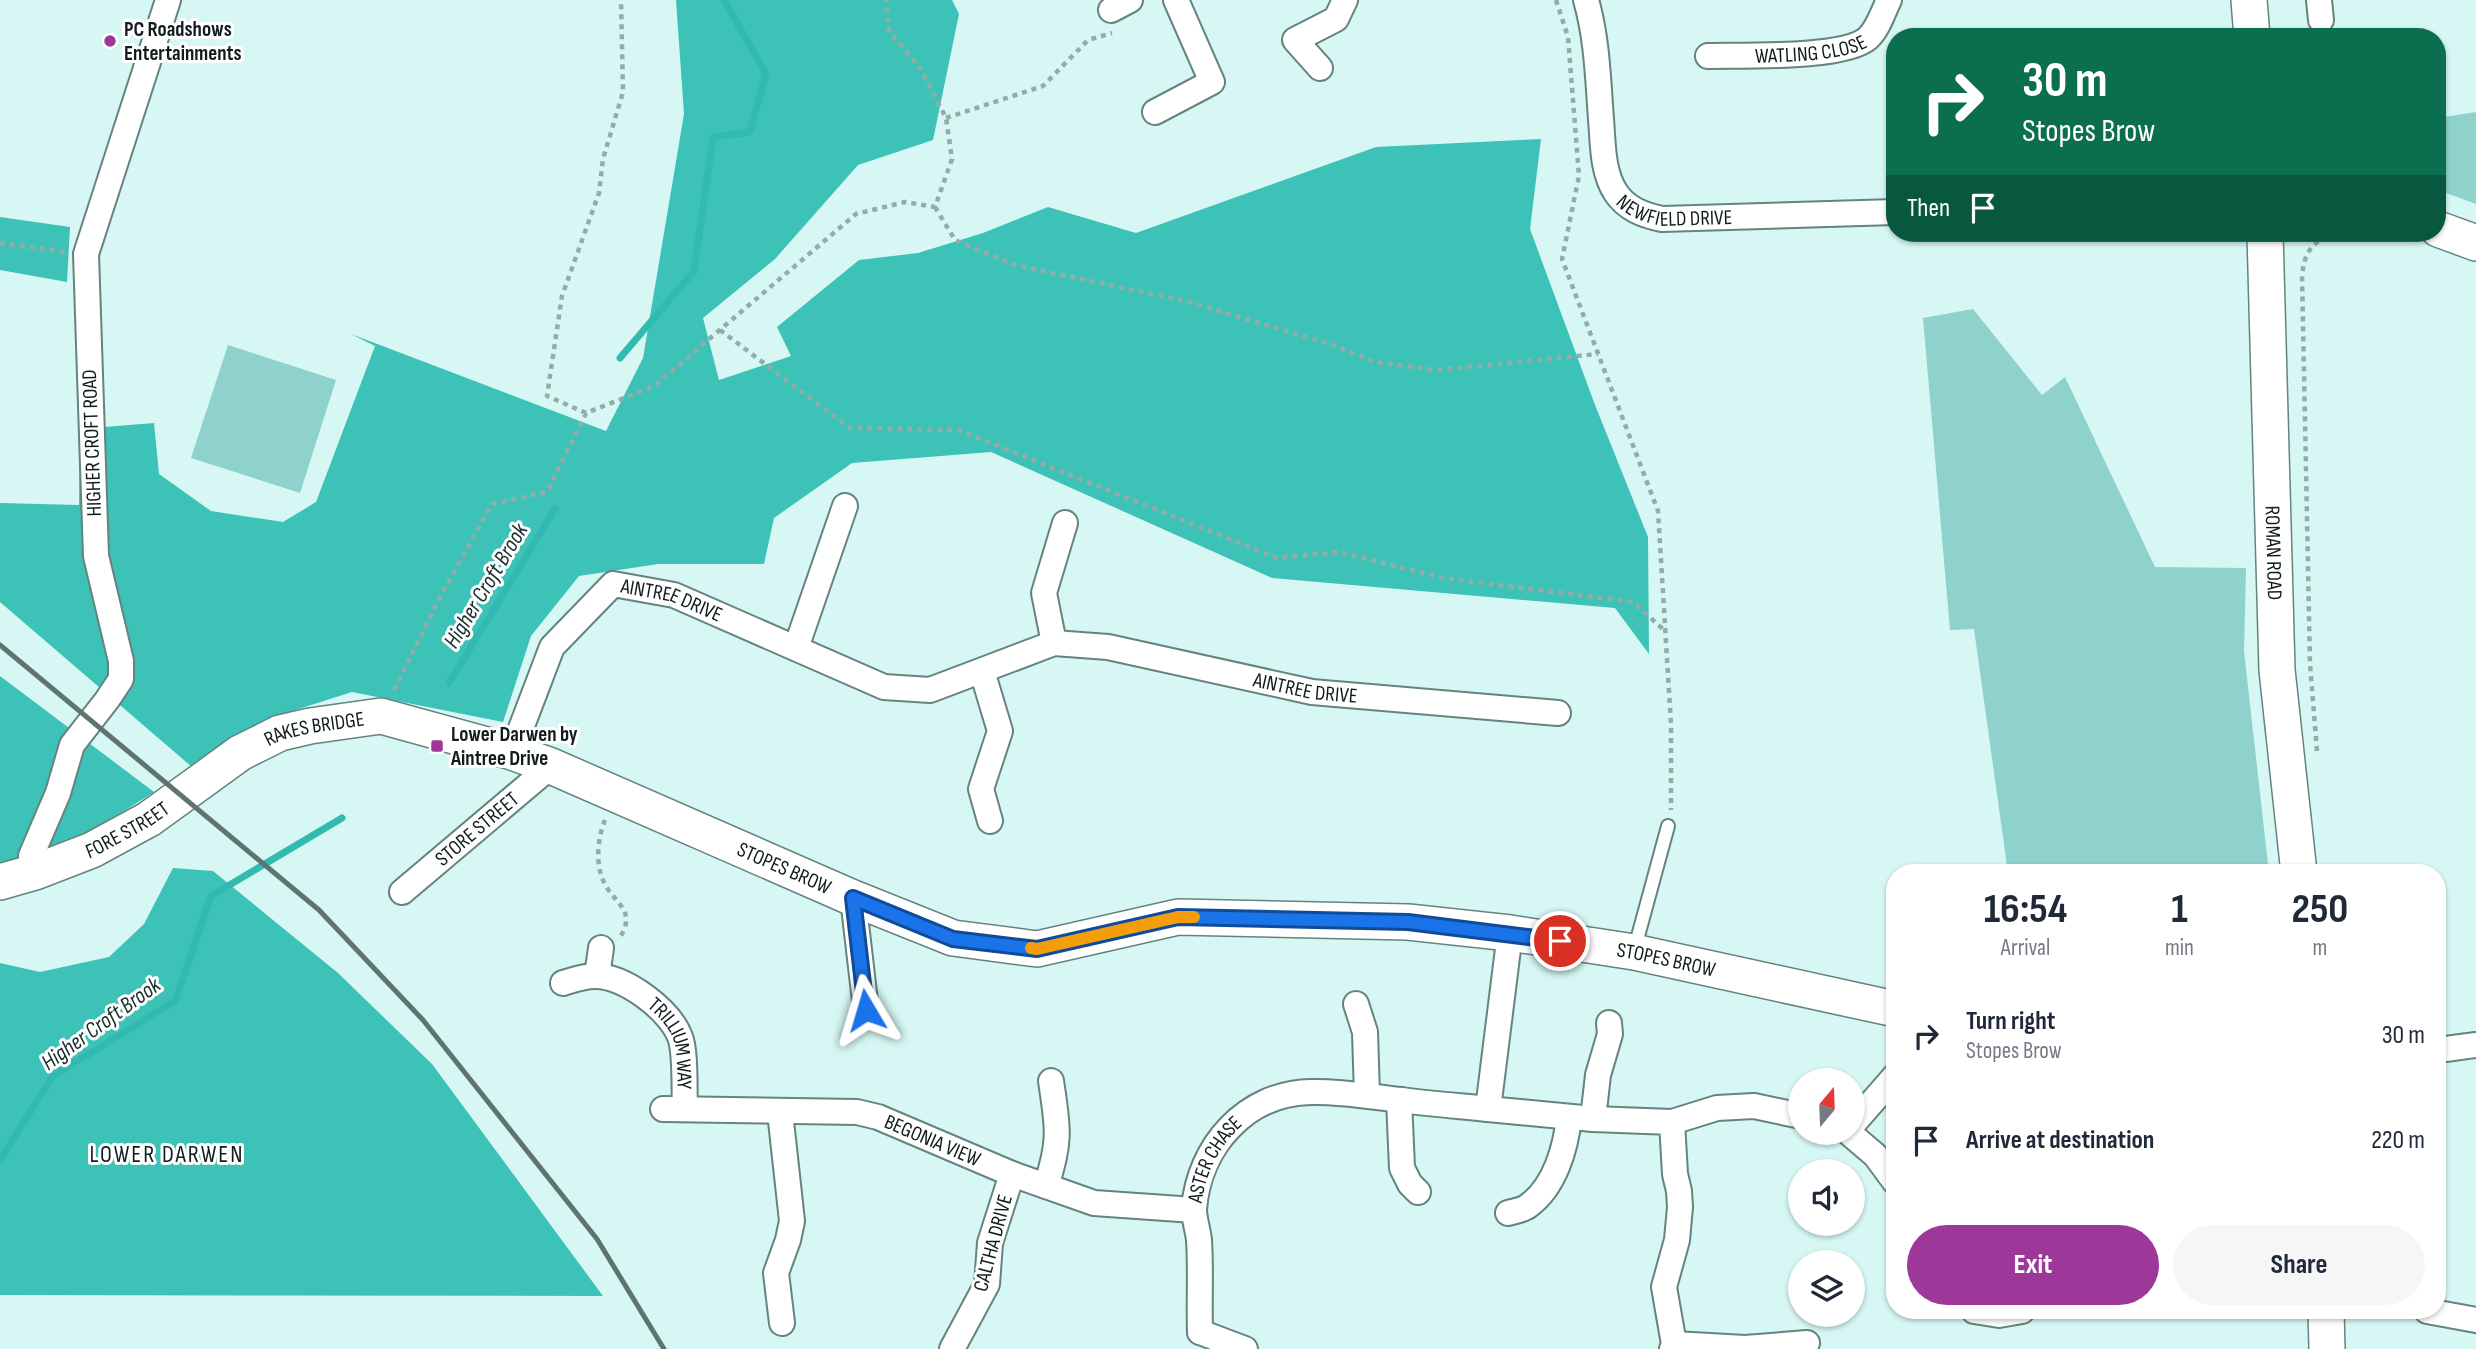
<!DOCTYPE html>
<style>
:root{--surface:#fff;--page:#f6f6f7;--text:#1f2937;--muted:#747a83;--accent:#9e379a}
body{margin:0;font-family:"Sofia Sans Condensed",sans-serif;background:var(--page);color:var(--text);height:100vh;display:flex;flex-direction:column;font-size:26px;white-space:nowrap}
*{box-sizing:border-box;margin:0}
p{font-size:23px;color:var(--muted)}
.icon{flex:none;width:38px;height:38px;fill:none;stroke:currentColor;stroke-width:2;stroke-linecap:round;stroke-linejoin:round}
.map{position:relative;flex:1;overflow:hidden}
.side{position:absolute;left:1886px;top:864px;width:560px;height:455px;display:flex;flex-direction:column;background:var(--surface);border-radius:28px;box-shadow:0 2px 5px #0004}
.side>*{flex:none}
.banner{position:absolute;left:1886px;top:28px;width:560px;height:214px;border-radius:28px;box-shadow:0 2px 5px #0004;background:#0b6e4f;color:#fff;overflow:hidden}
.needle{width:46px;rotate:19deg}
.controls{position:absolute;left:1788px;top:1068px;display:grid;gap:14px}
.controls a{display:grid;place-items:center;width:77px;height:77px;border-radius:50%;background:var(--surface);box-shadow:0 2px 5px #0004;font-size:35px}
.pin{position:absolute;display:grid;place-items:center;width:60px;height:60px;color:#fff;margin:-30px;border:4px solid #fff;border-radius:50%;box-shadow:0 2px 7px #0007}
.me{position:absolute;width:77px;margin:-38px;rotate:353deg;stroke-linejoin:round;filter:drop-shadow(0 0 5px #0008)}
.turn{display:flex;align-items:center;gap:24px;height:147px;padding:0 21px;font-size:32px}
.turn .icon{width:91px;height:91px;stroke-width:2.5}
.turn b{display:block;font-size:49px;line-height:60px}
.then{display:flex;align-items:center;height:66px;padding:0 21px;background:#0003;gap:14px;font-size:26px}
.eta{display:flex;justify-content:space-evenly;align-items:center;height:119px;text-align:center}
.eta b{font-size:42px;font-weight:700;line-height:49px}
.button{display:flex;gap:14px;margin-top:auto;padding:14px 21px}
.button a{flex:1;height:80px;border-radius:42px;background:var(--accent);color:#fff;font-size:28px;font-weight:700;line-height:80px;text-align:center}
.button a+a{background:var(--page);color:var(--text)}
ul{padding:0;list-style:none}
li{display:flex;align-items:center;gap:21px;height:105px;padding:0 21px}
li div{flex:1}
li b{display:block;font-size:26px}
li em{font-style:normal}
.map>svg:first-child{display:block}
.green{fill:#8fd2cb}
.forest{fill:#3dc2b7}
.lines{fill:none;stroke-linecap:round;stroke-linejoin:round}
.stream{stroke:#32bab0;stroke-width:7}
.lane-casing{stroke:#65837f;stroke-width:16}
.street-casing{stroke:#65837f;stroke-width:28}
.secondary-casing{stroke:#65837f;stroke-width:38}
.path{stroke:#92aca9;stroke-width:4.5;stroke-dasharray:5 5;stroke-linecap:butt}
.lane{stroke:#fff;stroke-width:12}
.street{stroke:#fff;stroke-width:24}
.secondary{stroke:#fff;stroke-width:35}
.rail{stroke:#5f7371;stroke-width:5}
.route-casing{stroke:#114b97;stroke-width:18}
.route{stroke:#1a73e8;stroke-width:12}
.slow{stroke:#f59e0b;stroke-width:12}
.poi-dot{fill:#9e379a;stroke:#fff;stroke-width:2.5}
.labels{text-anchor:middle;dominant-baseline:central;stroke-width:6;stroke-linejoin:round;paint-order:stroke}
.poi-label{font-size:21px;font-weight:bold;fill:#111d1c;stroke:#fff;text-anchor:start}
.street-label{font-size:21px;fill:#111d1c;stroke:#fff}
.water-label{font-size:23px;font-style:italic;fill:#172e2b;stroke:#fff}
.quarter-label{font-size:24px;letter-spacing:2px;fill:#111d1c;stroke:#fff}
</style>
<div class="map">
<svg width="2476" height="1349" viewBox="0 0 2476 1349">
<rect width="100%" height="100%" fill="#d6f7f3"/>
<path class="green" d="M2476,112V204L2438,190V118Z
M1973,309L2042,395L2065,377L2155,567L2246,568L2244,651L2269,873H2008L1974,629L1950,630L1923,318Z
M228,345L336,380L300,493L191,458Z"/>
<path class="forest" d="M676,0H952L959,14L933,140L858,165L775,259L703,318L719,380L791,356L777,327L859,260L918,253L983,233L1048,207L1136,233L1376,147L1541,139L1530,229L1595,405L1648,537L1649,654L1615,608L1272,578L991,452L852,463L774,518L764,564H658L579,576L531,636L503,722L352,692L264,720L192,767L0,602V503L79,505L80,429L154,423L159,474L211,511L283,522L316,502L375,346L351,334L606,431L643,358L684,114Z
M0,217L70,227L67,282L0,270Z
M0,676L154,792L70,845L0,865Z
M173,868L213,871L338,973L432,1064L603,1296L0,1295V963L40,972L109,957L144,924Z"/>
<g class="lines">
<path class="stream" d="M620,358L694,271L713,137L750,132L766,74L724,0
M449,683L555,509
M0,1160L53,1076L175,1001L211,896L342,818"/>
<g class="lane-casing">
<path id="lane" d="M1634,951L1668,826"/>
</g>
<g class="street-casing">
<g id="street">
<path id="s1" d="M1586,0C1597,38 1598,79 1601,119C1603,143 1602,172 1616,193C1627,209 1643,215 1662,219L1895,212"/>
<path d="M2319,0L2321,20"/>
<path d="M1111,10L1130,0"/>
<path id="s2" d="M1708,56C1742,55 1845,59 1868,38C1878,29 1883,12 1889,0"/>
<path d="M1320,68L1295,40L1336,19L1345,0"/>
<path d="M1155,112L1212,82L1176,0"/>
<path d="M1054,643L1044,593L1065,523"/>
<path d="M796,648L845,506"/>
<path d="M982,671L1000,731L981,789L990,821"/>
<path id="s3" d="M512,752L552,647L613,584L674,595L884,687L930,690L1054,643L1108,647L1312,692L1558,713"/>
<path d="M35,872L31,856L58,793L72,745L107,700L121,679V661L96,556L86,254L168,0"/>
<path id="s4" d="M402,892L551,766"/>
<path d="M853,898L866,1010"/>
<path d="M597,976L601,948"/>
<path id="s5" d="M563,983C573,980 584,976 595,976C625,976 670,1010 680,1037C686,1052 684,1091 685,1108"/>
<path d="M1356,1004L1365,1032L1367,1095"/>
<path d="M2438,1050L2476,1045"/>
<path d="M1399,1100L1402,1168L1410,1184L1418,1192"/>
<path id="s6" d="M663,1109L857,1112L878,1117L1012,1174L1094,1203L1194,1210"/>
<path d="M1488,1109L1593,1119L1672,1122L1675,1174L1679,1191L1680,1207L1677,1240L1664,1287L1674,1344L1672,1349"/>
<path d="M780,1112L792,1221L788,1240L776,1273L782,1323"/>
<path d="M1593,1119L1598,1075L1610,1034L1609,1023"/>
<path d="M1672,1122L1717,1108L1754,1106L1801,1116"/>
<path d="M1853,1124L1895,1076"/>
<path d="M1848,1132L1875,1155L1895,1182"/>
<path d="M1046,1186C1061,1141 1058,1127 1051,1081"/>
<path d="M1508,1213C1515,1211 1523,1210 1528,1206C1555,1187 1566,1147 1569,1117"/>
<path d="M1974,1311L1999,1315L2022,1311"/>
<path d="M2427,1311L2476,1320"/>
<path id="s7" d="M1200,1332C1199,1301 1201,1271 1199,1240C1198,1230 1194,1219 1194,1209C1199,1146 1246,1093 1311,1092C1342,1091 1372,1097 1402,1100C1431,1104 1459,1106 1488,1109L1510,933"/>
<path d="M1200,1332L1245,1349"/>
<path d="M1674,1344L1745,1348L1807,1343"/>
<path d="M952,1349L987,1284L990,1243L1012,1174"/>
</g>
</g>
<g class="secondary-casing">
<g id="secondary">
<path d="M2249,0L2252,37"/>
<path d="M2438,229L2476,243"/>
<path id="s8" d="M2265,233L2277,670L2299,873"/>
<path id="s9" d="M0,882L35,872L92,850L149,819L240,753L280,733L310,726L381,716L512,752L551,766L853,898L953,938L1037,949L1178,917L1408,922L1510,933L1634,952L1895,1009"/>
<path d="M2326,1311L2327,1349"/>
</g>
</g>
<path class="path" d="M1556,0L1568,37L1579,176L1562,259L1658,511L1671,724V810
M946,118L1043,86L1088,40L1112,33
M935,207L955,240L1015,265L1182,300L1333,345L1375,362L1436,370L1598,354
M0,243L65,252
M720,330L850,428L958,430L1277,558L1339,552L1444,578L1633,602L1665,631
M586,413L547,396L562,296L599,193L603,159L623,92L621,0
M394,690L439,599L492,504L547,492L586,413L654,386L856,214L905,202L935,207L952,159L946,118L920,68L889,31L886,0
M2317,751L2310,664L2302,276C2304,256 2309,244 2329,236V233
M605,820C598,837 595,862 603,880C612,903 638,909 620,937"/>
<use href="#lane" class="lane"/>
<use href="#street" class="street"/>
<use href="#secondary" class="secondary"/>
<path class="rail" d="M0,645L319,910L423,1020L597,1239L664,1349"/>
</g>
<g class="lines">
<g class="route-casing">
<path id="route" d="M866,1010L853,898L953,939L1037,949L1178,917L1408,922L1560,941"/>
</g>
<use href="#route" class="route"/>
<path class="slow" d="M1031,948L1037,949L1178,917H1194"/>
</g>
<g class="poi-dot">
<circle cx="110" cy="41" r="7"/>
<rect x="430" y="739" width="14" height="14" rx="3.5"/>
</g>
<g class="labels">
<g class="poi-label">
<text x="124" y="29">PC Roadshows<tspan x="124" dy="24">Entertainments</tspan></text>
<text x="451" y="734">Lower Darwen by<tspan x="451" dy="24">Aintree Drive</tspan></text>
</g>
<g class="street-label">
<text stroke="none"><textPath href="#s2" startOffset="103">WATLING CLOSE</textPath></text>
<text stroke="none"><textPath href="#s1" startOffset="262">NEWFIELD DRIVE</textPath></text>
<text transform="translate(92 443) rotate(-92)">HIGHER CROFT ROAD</text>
<text stroke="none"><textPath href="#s8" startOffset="320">ROMAN ROAD</textPath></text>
<text stroke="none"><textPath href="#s3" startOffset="261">AINTREE DRIVE</textPath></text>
<text stroke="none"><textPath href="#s3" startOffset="926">AINTREE DRIVE</textPath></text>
<text stroke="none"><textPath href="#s9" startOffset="354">RAKES BRIDGE</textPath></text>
<text stroke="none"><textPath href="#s9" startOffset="138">FORE STREET</textPath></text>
<text stroke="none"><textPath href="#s4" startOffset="98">STORE STREET</textPath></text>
<text stroke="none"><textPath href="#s9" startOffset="854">STOPES BROW</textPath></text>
<text stroke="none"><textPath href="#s9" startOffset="1757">STOPES BROW</textPath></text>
<text stroke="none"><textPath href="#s5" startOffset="145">TRILLIUM WAY</textPath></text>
<text stroke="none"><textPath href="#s6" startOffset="275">BEGONIA VIEW</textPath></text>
<text stroke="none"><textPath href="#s7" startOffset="178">ASTER CHASE</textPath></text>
<text transform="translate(993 1243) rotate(-75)">CALTHA DRIVE</text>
</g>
<g class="water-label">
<text transform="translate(486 586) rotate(-59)">Higher Croft Brook</text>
<text transform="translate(101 1024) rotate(-36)">Higher Croft Brook</text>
</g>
<g class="quarter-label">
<text x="167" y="1154">LOWER DARWEN</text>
</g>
</g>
</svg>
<div class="controls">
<a><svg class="needle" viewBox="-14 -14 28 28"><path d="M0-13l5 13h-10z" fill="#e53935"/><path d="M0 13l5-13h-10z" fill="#747a83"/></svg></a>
<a><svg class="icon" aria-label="sound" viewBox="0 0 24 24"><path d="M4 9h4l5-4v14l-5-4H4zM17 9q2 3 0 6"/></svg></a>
<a><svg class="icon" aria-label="layers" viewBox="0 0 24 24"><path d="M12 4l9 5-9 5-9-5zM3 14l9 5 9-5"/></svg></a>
</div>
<div class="pin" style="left:1560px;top:941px;background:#d93025"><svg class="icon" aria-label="arrive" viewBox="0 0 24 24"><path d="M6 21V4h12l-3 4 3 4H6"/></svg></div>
<svg class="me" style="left:866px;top:1010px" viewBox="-20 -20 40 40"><path d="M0-17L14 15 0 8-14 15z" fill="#1a73e8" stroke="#fff" stroke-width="4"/></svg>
<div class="banner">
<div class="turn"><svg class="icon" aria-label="right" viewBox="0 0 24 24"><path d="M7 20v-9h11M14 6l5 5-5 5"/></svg><div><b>30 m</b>Stopes Brow</div></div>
<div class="then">Then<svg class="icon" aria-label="arrive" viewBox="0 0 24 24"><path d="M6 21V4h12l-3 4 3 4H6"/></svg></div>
</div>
<section class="side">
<div class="eta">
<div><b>16:54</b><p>Arrival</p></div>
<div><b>1</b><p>min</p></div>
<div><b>250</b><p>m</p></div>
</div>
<ul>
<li><svg class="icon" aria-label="right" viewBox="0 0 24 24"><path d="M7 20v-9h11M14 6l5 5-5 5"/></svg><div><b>Turn right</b><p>Stopes Brow</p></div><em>30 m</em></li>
<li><svg class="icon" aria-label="arrive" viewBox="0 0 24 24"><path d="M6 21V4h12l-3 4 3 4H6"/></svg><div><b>Arrive at destination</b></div><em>220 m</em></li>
</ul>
<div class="button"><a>Exit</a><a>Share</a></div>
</section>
</div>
